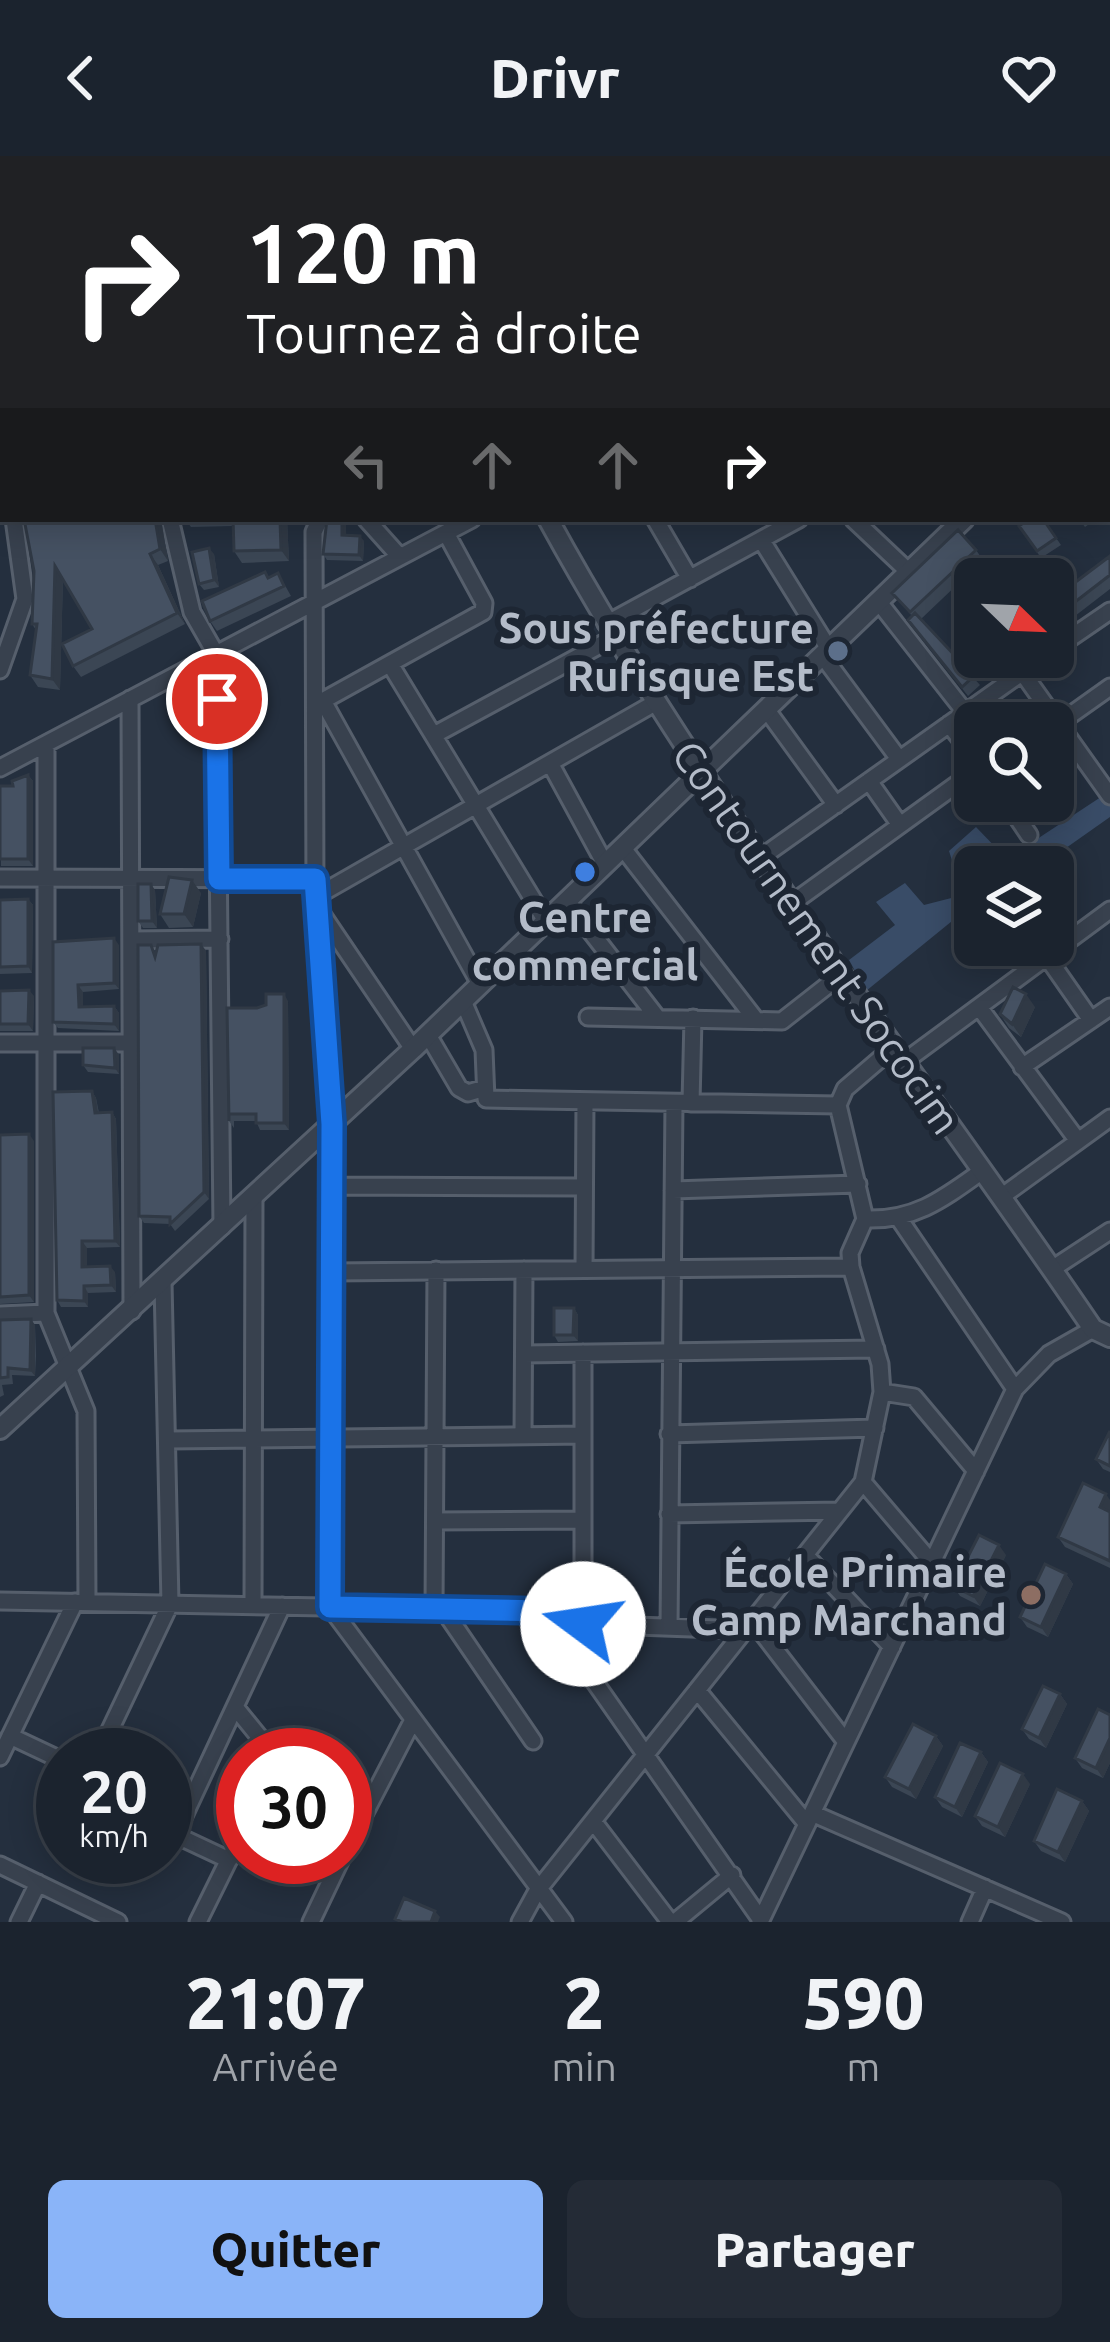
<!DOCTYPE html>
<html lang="fr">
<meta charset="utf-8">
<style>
:root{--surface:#1b232e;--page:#242b36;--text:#f1f3f6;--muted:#a0a4aa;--line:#39404a;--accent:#8ab4f8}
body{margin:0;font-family:Ubuntu,sans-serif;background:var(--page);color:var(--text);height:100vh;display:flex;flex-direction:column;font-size:45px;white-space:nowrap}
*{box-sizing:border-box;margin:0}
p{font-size:39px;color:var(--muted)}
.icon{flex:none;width:66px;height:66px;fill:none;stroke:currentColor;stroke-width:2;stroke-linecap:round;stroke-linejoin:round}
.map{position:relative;height:1766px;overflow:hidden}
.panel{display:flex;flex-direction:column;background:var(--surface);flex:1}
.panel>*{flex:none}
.hud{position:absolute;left:0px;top:0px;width:1110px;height:366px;box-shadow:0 6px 30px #0003,0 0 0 3px var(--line);background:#202124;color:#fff;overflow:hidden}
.needle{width:78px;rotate:113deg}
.fabs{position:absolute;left:954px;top:402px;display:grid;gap:24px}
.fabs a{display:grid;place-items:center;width:120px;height:120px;border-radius:18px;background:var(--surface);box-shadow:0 6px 30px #0003,0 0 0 3px var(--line);font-size:60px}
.speed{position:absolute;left:36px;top:1572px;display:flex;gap:24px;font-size:60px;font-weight:700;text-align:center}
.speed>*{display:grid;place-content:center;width:156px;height:156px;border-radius:50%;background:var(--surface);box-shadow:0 6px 30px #0003,0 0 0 3px var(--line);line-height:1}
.speed small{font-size:30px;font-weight:400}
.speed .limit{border:18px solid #d22;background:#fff;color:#111}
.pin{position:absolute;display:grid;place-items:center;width:102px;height:102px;color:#fff;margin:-51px;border:6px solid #fff;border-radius:50%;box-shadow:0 3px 12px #0007}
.me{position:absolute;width:132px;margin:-66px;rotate:284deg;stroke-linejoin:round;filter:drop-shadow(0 0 9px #0008)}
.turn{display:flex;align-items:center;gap:42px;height:252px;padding:0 48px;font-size:54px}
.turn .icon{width:156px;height:156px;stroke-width:2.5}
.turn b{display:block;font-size:84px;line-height:102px}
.lanes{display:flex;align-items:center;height:114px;padding:0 48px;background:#0003;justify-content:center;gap:60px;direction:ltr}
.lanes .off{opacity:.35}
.eta{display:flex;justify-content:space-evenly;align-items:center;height:204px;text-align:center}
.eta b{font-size:72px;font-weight:800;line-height:84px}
.button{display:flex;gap:24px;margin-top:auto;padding:24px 48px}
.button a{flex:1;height:138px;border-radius:18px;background:var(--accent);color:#111;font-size:48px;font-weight:800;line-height:138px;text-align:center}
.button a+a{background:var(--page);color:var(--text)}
header{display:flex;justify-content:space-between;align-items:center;height:156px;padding:0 48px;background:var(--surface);font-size:54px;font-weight:800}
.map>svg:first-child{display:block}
.water{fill:#394c67}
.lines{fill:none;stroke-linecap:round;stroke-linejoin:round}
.minor-casing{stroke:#565f6c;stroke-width:21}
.tertiary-casing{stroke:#565f6c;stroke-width:24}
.minor{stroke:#38414e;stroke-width:15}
.tertiary{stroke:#38414e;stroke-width:18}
.wall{fill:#3b4654}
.shaded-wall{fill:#303945}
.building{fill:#455162;stroke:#303945;stroke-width:3}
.route-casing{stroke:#114b97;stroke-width:30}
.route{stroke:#1a73e8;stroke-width:21}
.service-dot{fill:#5c6f8a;stroke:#1d2633;stroke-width:4.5}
.shop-dot{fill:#3f7fe0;stroke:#1d2633;stroke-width:4.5}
.education-dot{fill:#8d6e63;stroke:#1d2633;stroke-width:4.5}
.labels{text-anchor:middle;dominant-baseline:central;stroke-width:12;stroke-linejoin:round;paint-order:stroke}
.poi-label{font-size:42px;font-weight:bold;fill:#b4bcc9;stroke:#1d2633;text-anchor:end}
.street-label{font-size:42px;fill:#b4bcc9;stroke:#1d2633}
</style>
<header><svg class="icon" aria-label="back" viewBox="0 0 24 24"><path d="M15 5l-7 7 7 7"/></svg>Drivr<svg class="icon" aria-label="heart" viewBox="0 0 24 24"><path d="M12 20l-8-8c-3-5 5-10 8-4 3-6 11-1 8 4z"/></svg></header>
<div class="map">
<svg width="1110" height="1766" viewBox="0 0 1110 1766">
<rect width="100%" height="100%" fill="#242f3e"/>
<path class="water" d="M1110,635V661L1039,711H975V753L957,761L866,835L849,804L895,769L876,746L905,727L924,749L963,739L949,695L976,671L1003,699L1028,689Z"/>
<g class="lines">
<g class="minor-casing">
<path id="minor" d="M71,0L74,3
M201,0L203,3
M495,0L496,3
M592,0L593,3
M692,0L698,3
M109,3L113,0
M413,3L417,0
M1037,3L1038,0
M1107,20L1110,18
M0,81L3,86
M1107,99L1110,97
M1107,228L1110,231
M0,311L3,309
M0,335L3,341
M170,363L192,456L216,498L222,1071
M320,363L314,376L315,741L333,1030L330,1451L564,1766
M366,363L400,401
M655,363L690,423
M853,363L909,416
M762,385L829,493
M878,445L965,556
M606,468L799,363
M1053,494L1110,455
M822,499L899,603
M390,508L546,765
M0,514L25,443L14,363
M1022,516L1110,640
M130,543L132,1155
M323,545L480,828
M317,548L483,456L484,447L446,377
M766,553L836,649
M949,568L975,602
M1058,568L1110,531
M434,579L613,482
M46,588V1157L86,1255L87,1446
M550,607L605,708
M0,612L472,363
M869,625L900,669
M1006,645L1029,679
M622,691L756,864
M759,703L1044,501
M0,722L315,723
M315,741L653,548
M567,745L656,860
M791,748L975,615
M317,751L413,893
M131,784L220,783
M1047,801L1091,864
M463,845L484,894L486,943L838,949
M979,851L1078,985
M588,861L782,865L842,818
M428,879L459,932L468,937L485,932
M0,887H132
M904,906L1110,754
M1022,911L1110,851
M691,947L693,862
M333,1030L584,1031
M673,1034L858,1028
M1001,1041L1110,962
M865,1063C915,1065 943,1043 982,1015
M900,1064L1015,1233
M584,1113L585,945
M1052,1113L1110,1075
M333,1116L851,1111
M0,1159L46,1157
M524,1198L876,1193
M882,1236L914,1241L976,1315
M669,1278L875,1272
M523,1280L524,1114
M169,1284L583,1279
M863,1326L932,1407
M669,1358L840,1355
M435,1365L583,1364
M805,1399L892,1491
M0,1445L545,1455L761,1764
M253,1449L254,1042
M434,1453L436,1114
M443,1453L533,1585
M753,1465L846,1586
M554,1467L746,1474
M583,1468V1197
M669,1471L674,947
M697,1534L807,1668
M235,1551L274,1599
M10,1580L63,1605
M98,1599L170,1448L163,1126
M0,1601L75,1446
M812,1657L1062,1766
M593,1665L670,1766
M165,1674L229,1704
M175,1679L282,1450
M345,1695L413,1564
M0,1709L118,1766
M19,1766L38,1727
M198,1766L243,1675
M311,1766L342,1701
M520,1766L537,1735L863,1326L882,1236L880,1208L851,1111L850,1097L865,1063L838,949L845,933L894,891
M675,1766L732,1719
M760,1766L1015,1233L1049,1198L1093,1173
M970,1766L985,1732"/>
</g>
<g class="tertiary-casing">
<path id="tertiary" d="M339,0L341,3
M1107,245L1110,243
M548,363C705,650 910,903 1093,1173L1110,1181
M0,1273L413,893L964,363"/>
</g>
<use href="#minor" class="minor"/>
<use href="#tertiary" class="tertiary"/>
</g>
<path class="wall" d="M24,363H161L168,405L158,409L185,468L81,521L73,510L92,473L63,423L60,534L38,531L30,519L36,474L32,468L34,415Z
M185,363H287L289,405L242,407L234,395L233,370L191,371Z
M1043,363L1061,389L1041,402L1019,370Z
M1079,363H1096L1085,371Z
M346,366V379L364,385L363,405L327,404L323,398Z
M976,394L983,404L921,463L980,529L968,540L908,464L912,460L892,437Z
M214,398L219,431L204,434L199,428Z
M1110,400V433L1053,477V443Z
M278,417L291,440L217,475L210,465L269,422Z
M985,501H1021L998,519Z
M28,619L33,625V710H1L0,630H13Z
M155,734L157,772H143L138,765Z
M201,737L193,771L169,772L160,758Z
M28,743L33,749L32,817L0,818V744Z
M53,786L119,789V833L83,836V851L114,850L119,857V875L58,872L53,866Z
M201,788L206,795L209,1043L175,1075L170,1068L144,1067L139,1060L156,796Z
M0,829V835L34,840L33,875H0Z
M288,845L289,974H260L256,965H234V972L229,965L227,852H257Z
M1035,851L1021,881L1009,872L1000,858Z
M114,892L119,899V918L88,916L83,909Z
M92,935L96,942L99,957L112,956L116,963L120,1091L87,1092V1111L115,1116L116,1136L88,1137V1151H61L57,1144Z
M0,979L34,985V1146L0,1148Z
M574,1152L578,1159V1185L558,1186L554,1179Z
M0,1164L35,1169L36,1200L35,1220L12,1219L13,1228L2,1229L4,1239L0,1241Z
M1110,1275V1316L1103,1313L1096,1303Z
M1110,1344V1412L1065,1391L1058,1381Z
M1006,1399L980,1450L960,1440L953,1430Z
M1066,1418L1073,1428L1048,1481L1027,1471L1020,1461Z
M1060,1538L1067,1548L1046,1592L1029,1583L1022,1573Z
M1110,1559V1607L1103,1622L1082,1612L1075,1602Z
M936,1580L943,1590L916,1643L892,1631L885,1621Z
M981,1596L988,1606L962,1661L942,1651L935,1641Z
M1030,1628L1005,1681L982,1670L975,1660Z
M1082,1645L1089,1655L1065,1706L1041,1695L1034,1685Z"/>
<path class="shaded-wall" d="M155,363H161L168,405L160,393Z
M280,363H287L289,405L281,394Z
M342,363L346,366V385L342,379Z
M360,380L364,385L363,405L359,399Z
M209,392L214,398L219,431L214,424Z
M150,398L158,409L185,468L177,457Z
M55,410L63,421L60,534L52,523Z
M28,619L33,625V710L28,703Z
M192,724L201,737L193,771L184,758Z
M151,728L155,734L157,772L152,765Z
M28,743L33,749L32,817L28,810Z
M114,782L119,789V833L114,827Z
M201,788L206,795L209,1043L204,1036Z
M78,829L83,836V857L79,851Z
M29,834L34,840L33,875L28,868Z
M284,838L288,845L289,974L284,967Z
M1026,838L1035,851L1021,881L1012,868Z
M114,850L119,857V875L114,868Z
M114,892L119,899V918L115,912Z
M92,935L96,942L99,964L95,957Z
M112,956L116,963L120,1091L115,1085Z
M29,978L34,985V1146L29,1139Z
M82,1085L87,1092V1117L82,1111Z
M110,1110L115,1116L116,1136L111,1129Z
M84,1130L88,1137V1151L84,1145Z
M574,1152L578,1159V1185L573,1179Z
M31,1163L35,1169V1220L30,1214Z
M1106,1338L1110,1344V1356L1100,1351Z
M999,1389L1006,1399L980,1450L973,1440Z
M1066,1418L1073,1428L1048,1481L1041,1471Z
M1060,1538L1067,1548L1046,1592L1039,1582Z
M936,1580L943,1590L916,1643L909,1633Z
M1110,1582V1607L1103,1622L1096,1612Z
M981,1596L988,1606L962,1661L955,1651Z
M1023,1618L1030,1628L1005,1681L998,1671Z
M1082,1645L1089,1655L1065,1706L1058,1696Z
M435,1755L440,1761L438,1766H431Z"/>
<path class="building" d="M1110,315V338L1107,340V318Z
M24,363H155L160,393L150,398L177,457L73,510L62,488L92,473L55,410L52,523L30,519L37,468H32L34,415Z
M233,363H280L281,394L234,395Z
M327,363H342V379L360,380L359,399L323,398Z
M1029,363H1043L1056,382L1037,395L1019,370Z
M958,374L976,394L910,456L892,437Z
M209,392L214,424L199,428L192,396Z
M1110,400V419L1053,463V443Z
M265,416L268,422L278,417L284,430L210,465L202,445Z
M915,457L974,520L962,531L908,464Z
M985,501H1003L991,510Z
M28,619V703H0V630H13L12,625Z
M169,721L192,724L184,758H160Z
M138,728H151L152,765H138Z
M28,743V810L0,811V744Z
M114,782V827L78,829L79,851L114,850V868L53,866V786Z
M201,788L204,1036L170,1068V1061L139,1060L138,789H151L155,801L158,789Z
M1013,831L1026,838L1012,868L1000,858Z
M29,834L28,868H0V835Z
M266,838H284V967H256V958H229V965L227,852H257L266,849Z
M83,892H114L115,912L83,909Z
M92,935L95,957L112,956L115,1085H82V1111L110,1110L111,1129L84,1130V1145L57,1144L53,936Z
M29,978V1139L0,1141V979Z
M554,1152H574L573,1179H554Z
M31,1163L30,1214L8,1212V1221L0,1222V1164Z
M1110,1275V1310L1096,1303Z
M1083,1327L1106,1338L1100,1351L1110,1356V1405L1058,1381Z
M979,1379L999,1389L973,1440L953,1430Z
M1045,1408L1066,1418L1041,1471L1020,1461Z
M1043,1530L1060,1538L1039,1582L1022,1573Z
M1098,1553L1110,1559V1582L1096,1612L1075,1602Z
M913,1568L936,1580L909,1633L885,1621Z
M960,1587L981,1596L955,1651L935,1641Z
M1000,1607L1023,1618L998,1671L975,1660Z
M1057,1633L1082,1645L1058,1696L1034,1685Z
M404,1742L435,1755L431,1766H402L395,1763Z"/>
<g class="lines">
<g class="route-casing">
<path id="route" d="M217,543L219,723H315L332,968L330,1451L545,1455L554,1467L583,1468"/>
</g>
<use href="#route" class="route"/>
</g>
<circle class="service-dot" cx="838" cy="495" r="12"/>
<circle class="shop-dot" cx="585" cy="716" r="12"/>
<circle class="education-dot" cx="1031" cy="1439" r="12"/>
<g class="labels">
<g class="poi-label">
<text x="814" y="471">Sous préfecture<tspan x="814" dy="48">Rufisque Est</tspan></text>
<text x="585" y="760" text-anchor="middle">Centre<tspan x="585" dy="48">commercial</tspan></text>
<text x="1007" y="1415">École Primaire<tspan x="1007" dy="48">Camp Marchand</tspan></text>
</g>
<g class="street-label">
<text transform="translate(817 781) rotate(55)">Contournement Sococim</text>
</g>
</g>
</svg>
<div class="fabs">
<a><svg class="needle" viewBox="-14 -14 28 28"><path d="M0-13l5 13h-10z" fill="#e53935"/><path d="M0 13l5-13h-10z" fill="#a0a4aa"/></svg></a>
<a><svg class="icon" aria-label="search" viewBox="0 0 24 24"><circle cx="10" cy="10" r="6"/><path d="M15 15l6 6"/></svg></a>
<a><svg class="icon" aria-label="layers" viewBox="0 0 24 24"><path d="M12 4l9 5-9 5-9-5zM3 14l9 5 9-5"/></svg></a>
</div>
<div class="speed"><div>20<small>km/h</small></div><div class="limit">30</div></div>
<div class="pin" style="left:217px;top:543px;background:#d93025"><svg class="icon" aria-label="arrive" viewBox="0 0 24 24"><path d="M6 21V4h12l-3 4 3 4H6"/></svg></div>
<svg class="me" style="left:583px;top:1468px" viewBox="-20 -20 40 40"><circle r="19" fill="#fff"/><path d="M0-13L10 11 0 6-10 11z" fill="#1a73e8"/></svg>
<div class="hud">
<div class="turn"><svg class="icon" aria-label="right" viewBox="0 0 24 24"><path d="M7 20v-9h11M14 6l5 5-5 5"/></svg><div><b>120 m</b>Tournez à droite</div></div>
<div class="lanes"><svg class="icon off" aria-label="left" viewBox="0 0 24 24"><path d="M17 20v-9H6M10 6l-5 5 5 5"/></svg><svg class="icon off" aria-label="ahead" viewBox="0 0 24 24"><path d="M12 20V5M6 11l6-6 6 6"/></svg><svg class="icon off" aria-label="ahead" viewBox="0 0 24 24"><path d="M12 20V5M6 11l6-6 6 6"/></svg><svg class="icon" aria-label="right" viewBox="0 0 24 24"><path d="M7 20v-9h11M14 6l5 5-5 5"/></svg></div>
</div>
</div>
<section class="panel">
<div class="eta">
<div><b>21:07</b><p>Arrivée</p></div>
<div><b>2</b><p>min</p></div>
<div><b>590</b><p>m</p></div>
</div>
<div class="button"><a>Quitter</a><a>Partager</a></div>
</section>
